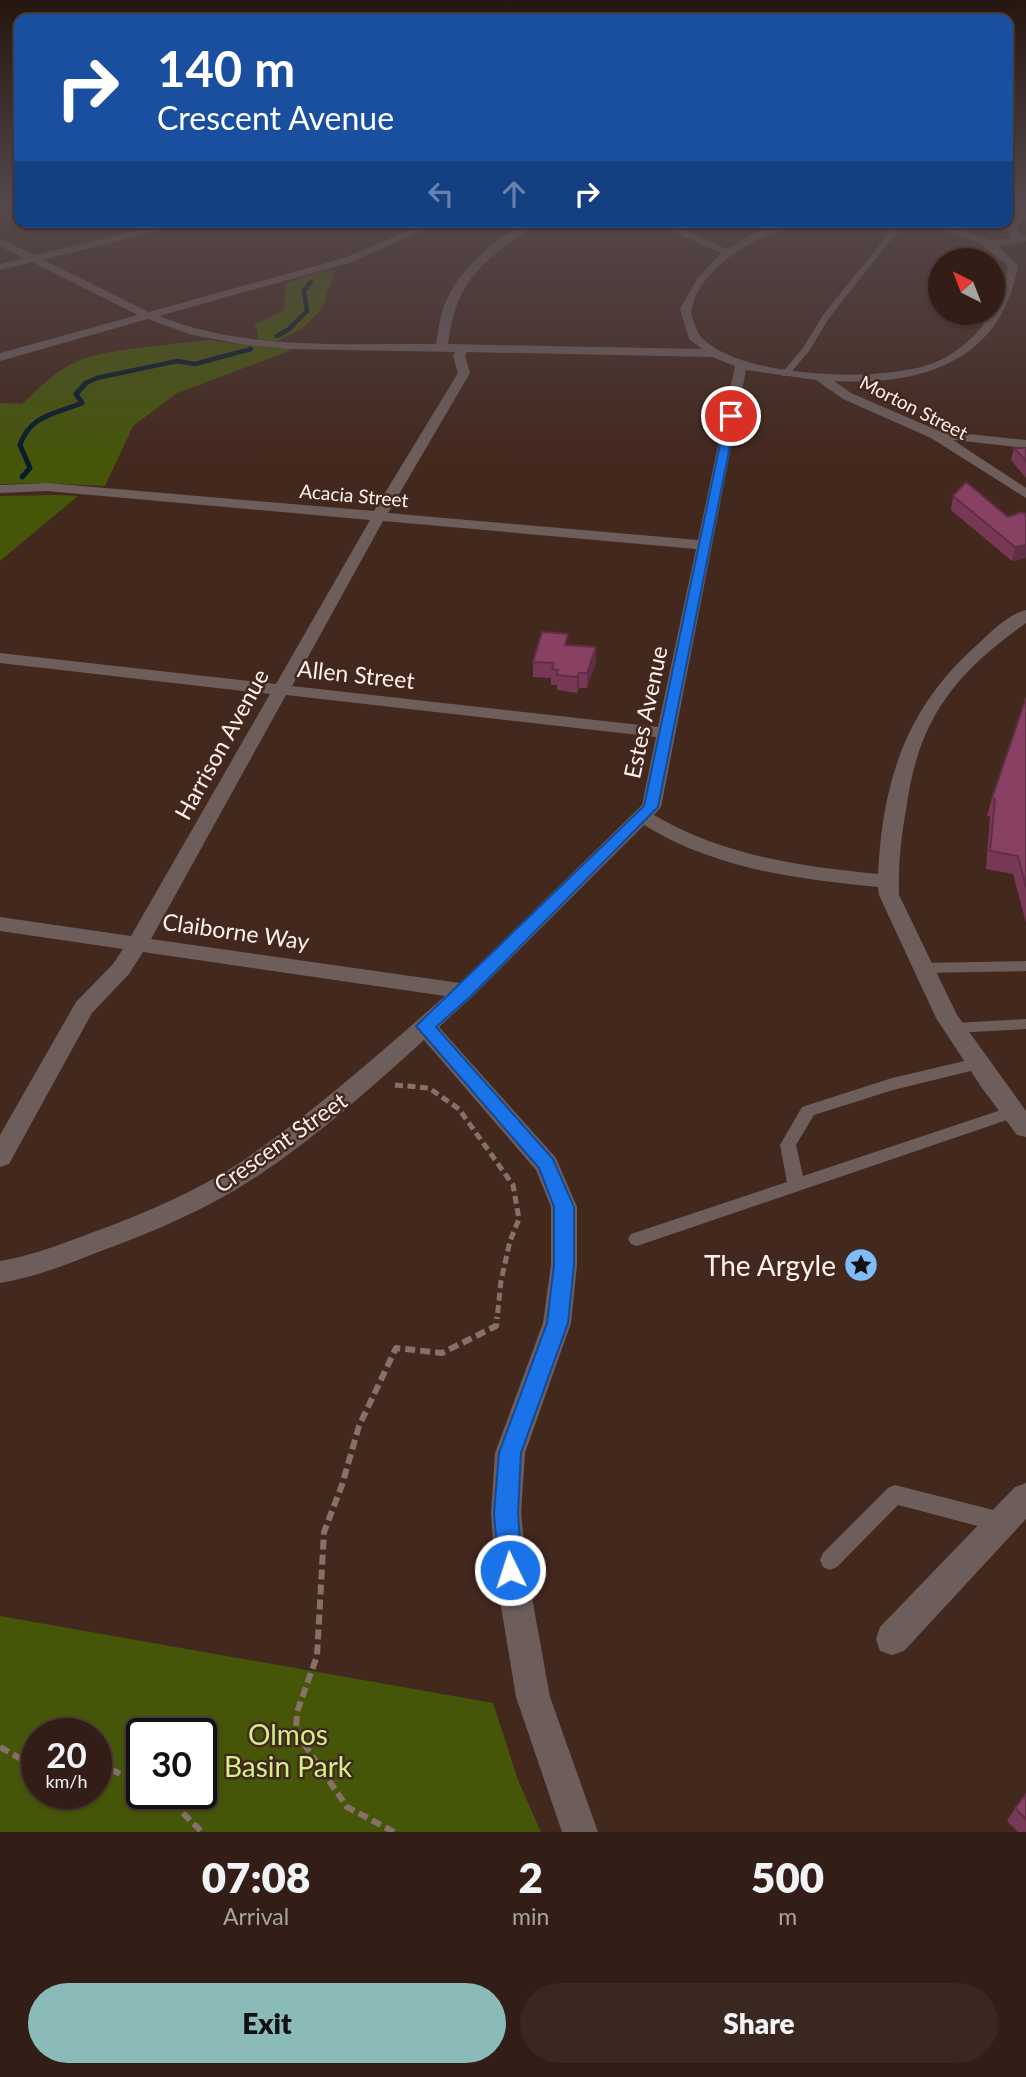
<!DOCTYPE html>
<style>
:root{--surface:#321e16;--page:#3a271f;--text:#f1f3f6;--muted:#a8a2a1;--line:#4d3c35;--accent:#8bbbb9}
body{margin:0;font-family:Lato,sans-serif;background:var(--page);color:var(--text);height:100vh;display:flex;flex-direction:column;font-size:26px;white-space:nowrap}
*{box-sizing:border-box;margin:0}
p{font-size:23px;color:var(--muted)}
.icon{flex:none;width:38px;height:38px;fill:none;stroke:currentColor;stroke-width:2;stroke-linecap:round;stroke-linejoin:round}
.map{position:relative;height:1832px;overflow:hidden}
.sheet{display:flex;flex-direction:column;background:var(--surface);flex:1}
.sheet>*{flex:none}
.banner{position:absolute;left:14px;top:14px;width:999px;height:214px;border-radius:14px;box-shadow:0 2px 5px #0004,0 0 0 2px var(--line);background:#1a4fa0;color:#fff;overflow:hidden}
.needle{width:46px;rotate:318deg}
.tools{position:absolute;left:928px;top:248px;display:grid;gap:14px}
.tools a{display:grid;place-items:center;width:77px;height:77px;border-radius:50%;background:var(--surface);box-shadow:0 2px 5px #0004,0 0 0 2px var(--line);font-size:35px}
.speed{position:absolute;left:21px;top:1718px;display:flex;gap:14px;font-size:35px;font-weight:700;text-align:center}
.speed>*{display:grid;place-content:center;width:91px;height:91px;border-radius:50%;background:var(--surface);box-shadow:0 2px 5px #0004,0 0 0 2px var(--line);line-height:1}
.speed small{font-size:18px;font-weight:400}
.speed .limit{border:4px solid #111;border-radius:10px;background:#fff;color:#111}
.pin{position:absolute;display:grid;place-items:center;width:60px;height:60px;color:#fff;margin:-30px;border:4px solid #fff;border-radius:50%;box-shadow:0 2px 7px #0007}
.me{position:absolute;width:77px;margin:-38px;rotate:356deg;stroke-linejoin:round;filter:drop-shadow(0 0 5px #0008)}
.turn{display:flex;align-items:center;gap:24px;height:147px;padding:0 28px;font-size:32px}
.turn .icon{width:91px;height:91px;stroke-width:2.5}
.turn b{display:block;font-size:49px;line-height:60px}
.lanes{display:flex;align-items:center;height:66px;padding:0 28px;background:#0003;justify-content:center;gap:35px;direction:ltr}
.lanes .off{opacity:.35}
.eta{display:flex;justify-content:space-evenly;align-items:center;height:119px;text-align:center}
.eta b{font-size:42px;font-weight:800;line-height:49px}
.primary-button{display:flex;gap:14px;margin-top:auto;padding:14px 28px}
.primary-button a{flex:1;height:80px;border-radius:42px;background:var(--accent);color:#111;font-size:28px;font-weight:800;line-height:80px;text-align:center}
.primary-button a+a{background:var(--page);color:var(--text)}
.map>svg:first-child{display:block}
.green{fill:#455609;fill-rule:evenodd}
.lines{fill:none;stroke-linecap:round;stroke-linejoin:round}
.stream-far1{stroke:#061b2b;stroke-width:4.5}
.stream{stroke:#061b2b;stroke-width:5}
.path-far1{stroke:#867169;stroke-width:5;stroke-dasharray:8 4.5;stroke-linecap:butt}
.path{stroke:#867169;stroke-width:6;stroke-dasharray:10 5;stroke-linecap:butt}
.lane{fill:#6d5e5c;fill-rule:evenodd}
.street{fill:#6d5e5c;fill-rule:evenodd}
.wall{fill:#763855}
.shaded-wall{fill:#602e45}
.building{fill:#894163;stroke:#602e45;stroke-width:2}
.route{fill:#1a73e8;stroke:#114b97;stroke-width:2}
.labels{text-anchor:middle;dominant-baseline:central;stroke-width:5;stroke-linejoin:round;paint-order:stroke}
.far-street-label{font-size:19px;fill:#fdf2ee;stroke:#43281e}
.street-label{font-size:23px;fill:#fdf2ee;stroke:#43281e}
.near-poi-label{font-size:28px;fill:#fdf2ee;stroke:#43281e;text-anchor:end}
.near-park-label{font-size:28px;fill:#d1f087;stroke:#43281e}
</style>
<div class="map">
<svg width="1026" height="1832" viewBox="0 0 1026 1832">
<rect width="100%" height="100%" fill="#43281e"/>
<path class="green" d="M323,271H335L322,309L303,328L276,342L258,339L257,330L254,325L284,310L286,283Z
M208,340L292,350L177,393L133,426L105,486L41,483L0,484V403L22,404C39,388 56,370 78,361C109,348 172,345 208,340Z
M58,495L78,496L0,561V496Z
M0,1616L493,1703L518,1780L541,1832H0ZM37,1734H96V1794H37ZM142,1734H201V1794H142Z"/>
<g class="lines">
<path class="stream-far1" d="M277,336L289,329L307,311L304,291L311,282
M84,384L97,378L177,361L195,364L251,349"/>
<path class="stream" d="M22,477L30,468L20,445C30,415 55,414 82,403L76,394L86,383"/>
<path class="path-far1" d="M395,1085L429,1088L459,1109L513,1185L519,1219L510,1241L501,1281L497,1319"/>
<path class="path" d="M0,1747L23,1760L37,1762
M96,1768L112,1770L142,1784
M160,1794L169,1799L202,1832
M394,1832L347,1807L296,1732L297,1712L317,1656L324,1532L342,1485L359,1426L396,1348L442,1353L496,1326L497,1317"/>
<path class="lane" d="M898,222H905L829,318L809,351L788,376H782L781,374L803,348L823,315Z
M1026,961V971L922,973L915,968L922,963Z
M1026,1019V1029L954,1033L949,1032L946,1028L949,1024L954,1023Z
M977,1058L983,1060L985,1064L983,1068L893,1090L814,1115L796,1145L803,1176L1013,1106L1019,1108L1021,1112L1019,1116L637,1246L631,1244L628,1239L631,1234L787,1182L780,1145L802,1107L892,1078Z
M895,1485L1001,1512L1008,1515L1011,1522L1008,1529L1001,1532L898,1505L837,1567L830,1570L823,1567L820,1560L823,1553L888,1488Z"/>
<path class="street" d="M1026,210V219L1017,227L1021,236L1026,235V241L999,246L1018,266C1001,362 921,386 834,381L851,393L939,431L1026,440V448L953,440L1026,488V498L931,438L843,399L816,380L746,370L661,807L654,815C724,856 799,866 878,874C883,779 906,708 978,644C991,632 1009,614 1026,610V623C953,675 918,720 906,810C901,838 898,866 899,895L957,1015L1026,1111V1137L1017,1135L982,1088L936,1018L879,895L878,887C797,879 715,869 644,825L473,996L439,1027L556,1158L577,1207V1265L571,1323L525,1453L521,1513L527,1570L550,1697L598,1832H562L516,1697L495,1570L491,1513L495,1453L543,1323L551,1265V1207L536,1170L424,1040C372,1087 318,1136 259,1175C211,1207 156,1231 101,1251C68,1264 36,1277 0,1283V1261C32,1256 61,1244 91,1233C143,1214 198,1191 244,1160C315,1111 380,1053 445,996L143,952L129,974L92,1013L9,1164L0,1167V1135L76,1002L113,964L123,949L0,931V917L131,936L270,694L0,663V653L276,684L370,520L47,491L0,493V485L47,483L374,511L458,373L453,356L455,352L287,349L241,344L192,335L148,319L0,361V353L138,315L32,262L0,270V264L24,258L0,246V239L35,255L174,222H192L43,260L149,312L344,258L407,231L387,222H402L415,227L427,222H441L352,262L159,316C246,351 344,343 436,344C439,326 441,307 451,291C465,265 510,222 541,222C533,229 522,234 513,241C470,270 455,294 448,344L702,349L689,339L680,309L697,279L721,253L652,222H666L727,249C751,233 776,222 805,222C793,229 777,231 764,237C734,250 694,279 691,314C694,321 696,332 702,338C742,379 888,384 938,361C978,343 1000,307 1008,266L980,243L915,222L946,224L992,241L1011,238L1007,227ZM467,352L712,357L735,366L698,540L388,513L470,373L465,356ZM383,521L696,549L658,727L292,686ZM286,695L656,737L642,805L460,983L151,939Z
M1026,1483V1519L904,1651L892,1655L880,1651L876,1639L880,1627L1015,1487Z"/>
</g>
<path class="wall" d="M1014,448H1026V478L1011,460Z
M953,496L1008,517L1026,514V558L1012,561L951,510Z
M568,645L596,662L587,688H579L577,693L557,690V685H551V678L533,677V662Z
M1026,698V923L1013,874L986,869L990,816H987L992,798Z
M1026,1794V1832H1018L1007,1821L1015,1808Z"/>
<path class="shaded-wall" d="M1026,545V558L1012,561L1015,547Z
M596,647V662L587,688V673Z
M579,673V688L577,693V677Z"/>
<path class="building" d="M1014,448H1026V461Z
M966,482L1008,517L1022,512L1026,514V545L1015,547L953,496Z
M542,632L568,634L565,645L596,647L587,673H579L577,677L557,675L558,670L552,669L554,663L533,662Z
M1026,698V887L1018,856L990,851L995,799L992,798Z
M1026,1794V1819L1015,1808Z"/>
<linearGradient id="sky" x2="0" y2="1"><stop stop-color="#251610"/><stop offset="0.44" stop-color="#55484c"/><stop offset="1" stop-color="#55484c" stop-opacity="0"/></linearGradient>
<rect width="1026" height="460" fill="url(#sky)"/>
<path class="route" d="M731,413L736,416L658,807L471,996L436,1027L553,1159L574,1207V1265L568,1323L521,1453L518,1513L522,1570L519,1578L510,1582L502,1578L499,1570L494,1513L499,1453L547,1323L554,1265V1207L539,1168L416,1026L644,806L726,416Z"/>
<defs>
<g id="sight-disc" transform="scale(1.75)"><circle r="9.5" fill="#7ebdf9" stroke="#43281e"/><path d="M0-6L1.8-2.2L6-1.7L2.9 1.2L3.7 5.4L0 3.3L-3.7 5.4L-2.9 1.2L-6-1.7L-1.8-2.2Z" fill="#111"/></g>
</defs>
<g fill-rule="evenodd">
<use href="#sight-disc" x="861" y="1265"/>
</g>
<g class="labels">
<g class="far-street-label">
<text transform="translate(914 407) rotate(27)">Morton Street</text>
<text transform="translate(354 495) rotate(5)">Acacia Street</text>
</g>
<g class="street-label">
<text transform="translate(356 674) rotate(6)">Allen Street</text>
<text transform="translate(645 712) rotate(-78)">Estes Avenue</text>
<text transform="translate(221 744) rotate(-61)">Harrison Avenue</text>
<text transform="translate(236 931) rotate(8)">Claiborne Way</text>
<text transform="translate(280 1142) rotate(-35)">Crescent Street</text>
</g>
<g class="near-poi-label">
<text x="836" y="1265">The Argyle</text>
</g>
<g class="near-park-label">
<text x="288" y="1734">Olmos<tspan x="288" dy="32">Basin Park</tspan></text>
</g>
</g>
</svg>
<div class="tools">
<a><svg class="needle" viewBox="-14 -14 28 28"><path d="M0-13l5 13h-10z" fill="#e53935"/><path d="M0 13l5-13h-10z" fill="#a8a2a1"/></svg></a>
</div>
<div class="speed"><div>20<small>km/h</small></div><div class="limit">30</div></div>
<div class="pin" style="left:731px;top:416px;background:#d93025"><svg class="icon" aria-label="arrive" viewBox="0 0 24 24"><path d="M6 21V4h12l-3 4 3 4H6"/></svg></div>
<svg class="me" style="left:510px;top:1570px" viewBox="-20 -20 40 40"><circle r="17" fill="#1a73e8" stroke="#fff" stroke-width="3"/><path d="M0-11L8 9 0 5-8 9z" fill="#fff"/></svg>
<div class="banner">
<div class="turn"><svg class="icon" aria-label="right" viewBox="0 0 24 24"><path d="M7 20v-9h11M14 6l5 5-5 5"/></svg><div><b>140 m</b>Crescent Avenue</div></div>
<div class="lanes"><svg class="icon off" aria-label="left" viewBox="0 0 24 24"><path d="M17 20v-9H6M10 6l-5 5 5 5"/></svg><svg class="icon off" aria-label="ahead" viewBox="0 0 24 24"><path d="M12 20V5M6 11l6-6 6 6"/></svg><svg class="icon" aria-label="right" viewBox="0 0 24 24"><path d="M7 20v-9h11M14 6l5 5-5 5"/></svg></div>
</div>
</div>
<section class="sheet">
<div class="eta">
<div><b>07:08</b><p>Arrival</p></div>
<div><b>2</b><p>min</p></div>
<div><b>500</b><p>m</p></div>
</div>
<div class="primary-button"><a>Exit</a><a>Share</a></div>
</section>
